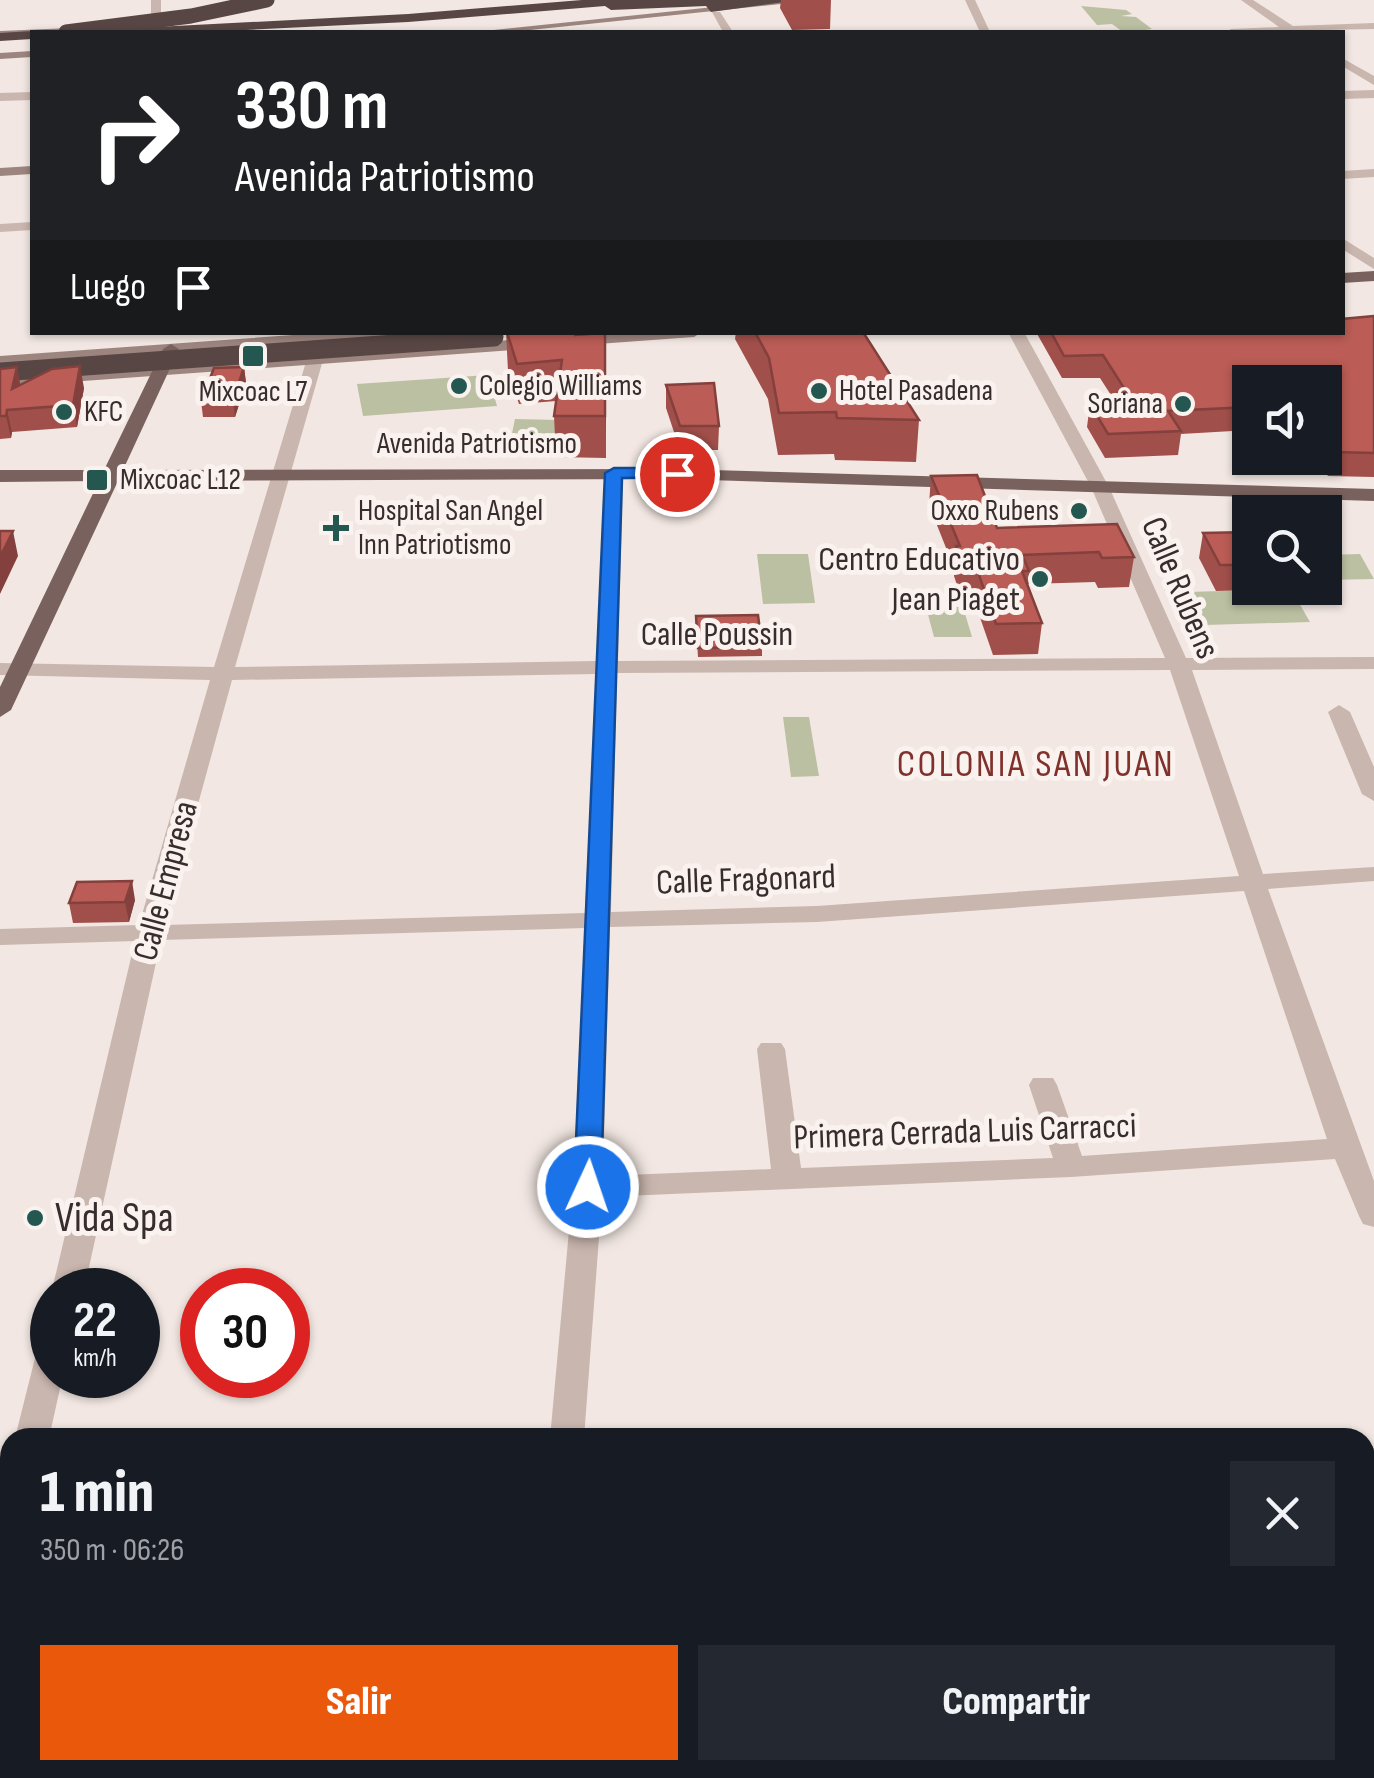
<!DOCTYPE html>
<html lang="es">
<meta charset="utf-8">
<style>
:root{--surface:#171b24;--page:#242831;--text:#f1f3f6;--muted:#9ea1a6;--accent:#ea580c}
body{margin:0;font-family:"Sofia Sans Condensed",sans-serif;background:var(--page);color:var(--text);height:100vh;display:flex;flex-direction:column;font-size:38px;white-space:nowrap}
*{box-sizing:border-box;margin:0}
p{font-size:32px;color:var(--muted)}
.icon{flex:none;width:55px;height:55px;fill:none;stroke:currentColor;stroke-width:2;stroke-linecap:round;stroke-linejoin:round}
.map{position:relative;flex:1;overflow:hidden}
.drawer{position:absolute;left:0px;top:1428px;width:1375px;height:352px;display:flex;flex-direction:column;background:var(--surface);border-radius:30px 30px 0 0;box-shadow:0 2px 8px #0004}
.drawer>*{flex:none}
.guide{position:absolute;left:30px;top:30px;width:1315px;height:305px;border-radius:0px;box-shadow:0 2px 8px #0004;background:#202124;color:#fff;overflow:hidden}
.controls{position:absolute;left:1232px;top:365px;display:grid;gap:20px}
.controls a{display:grid;place-items:center;width:110px;height:110px;border-radius:0px;background:var(--surface);box-shadow:0 2px 8px #0004;font-size:50px}
.speed{position:absolute;left:30px;top:1268px;display:flex;gap:20px;font-size:50px;font-weight:700;text-align:center}
.speed>*{display:grid;place-content:center;width:130px;height:130px;border-radius:50%;background:var(--surface);box-shadow:0 2px 8px #0004;line-height:1}
.speed small{font-size:25px;font-weight:400}
.speed .limit{border:15px solid #d22;background:#fff;color:#111}
.pin{position:absolute;display:grid;place-items:center;width:85px;height:85px;color:#fff;margin:-42px;border:5px solid #fff;border-radius:50%;box-shadow:0 2px 10px #0007}
.me{position:absolute;width:110px;margin:-55px;rotate:3deg;stroke-linejoin:round;filter:drop-shadow(0 0 8px #0008)}
.turn{display:flex;align-items:center;gap:35px;height:210px;padding:0 40px;font-size:45px}
.turn .icon{width:130px;height:130px;stroke-width:2.5}
.turn b{display:block;font-size:70px;line-height:85px}
.then{display:flex;align-items:center;height:95px;padding:0 40px;background:#0003;gap:20px;font-size:38px}
.round{display:grid;place-items:center;flex:none;width:105px;height:105px;border-radius:0px;background:var(--page)}
.overview{display:flex;align-items:center;justify-content:space-between;height:170px;padding:0 40px}
h1{font-size:60px;font-weight:800;line-height:75px}
.button{display:flex;gap:20px;margin-top:auto;padding:20px 40px}
.button a{flex:1;height:115px;border-radius:0px;background:var(--accent);color:#fff;font-size:40px;font-weight:800;line-height:115px;text-align:center}
.button a+a{background:var(--page);color:var(--text)}
.map>svg:first-child{display:block}
.green{fill:#bbc0a2}
.lines{fill:none;stroke-linecap:round;stroke-linejoin:round}
.street{fill:#c9b6ae;fill-rule:evenodd}
.secondary{fill:#9d857f;fill-rule:evenodd}
.primary{fill:#79625e;fill-rule:evenodd}
.highway{fill:#584644;fill-rule:evenodd}
.highway-bridge-far1{stroke:#584644;stroke-width:15}
.highway-bridge{stroke:#584644;stroke-width:19}
.wall{fill:#a14f4a}
.shaded-wall{fill:#83403c}
.building{fill:#bb5c56;stroke:#83403c;stroke-width:2.5}
.route{fill:#1a73e8;stroke:#114b97;stroke-width:2.5}
.poi-dot{fill:#255751;stroke:#f9f2ee;stroke-width:4}
.labels{text-anchor:middle;dominant-baseline:central;stroke-width:10;stroke-linejoin:round;paint-order:stroke}
.far-poi-label{font-size:30px;fill:#382d2c;stroke:#f9f2ee;text-anchor:start}
.far-street-label{font-size:30px;fill:#382d2c;stroke:#f9f2ee}
.poi-label{font-size:35px;fill:#382d2c;stroke:#f9f2ee;text-anchor:end}
.street-label{font-size:35px;fill:#382d2c;stroke:#f9f2ee}
.neighbourhood-label{font-size:38px;letter-spacing:2.5px;fill:#80312c;stroke:#f9f2ee}
.near-poi-label{font-size:42px;fill:#382d2c;stroke:#f9f2ee;text-anchor:start}
</style>
<div class="map">
<svg width="1374" height="1778" viewBox="0 0 1374 1778">
<rect width="100%" height="100%" fill="#f2e7e2"/>
<path class="green" d="M1081,6L1126,10L1132,14L1121,16L1136,17L1152,29L1145,30L1158,32H1123L1112,24L1097,25Z
M488,375L497,406L363,416L357,384Z
M515,419L558,420L553,452H508Z
M757,554H808L815,603L763,604Z
M1360,554L1374,579L1325,580V555Z
M1291,589L1310,622L1205,625L1188,592Z
M926,607H963L972,637H934Z
M783,717H809L819,776L791,777Z"/>
<g class="lines">
<path class="street" d="M151,0H161V21L151,19Z
M965,0H975L990,32H980Z
M1241,0H1253L1293,26L1374,23V29L1226,32L1231,29L1279,27Z
M712,12H720L733,32H723Z
M1342,58L1374,76V85L1342,66Z
M1374,90V98L1342,99V91Z
M32,92V100L0,101V93Z
M1374,169V177L1342,179V171Z
M32,222V230L0,232V224Z
M1342,238L1374,258V269L1342,249Z
M315,332H331L235,667L596,661L605,473L614,468L623,473L618,661L1165,658L1091,487L1008,332H1024L1109,487L1186,658L1374,657V669L1192,670L1263,874L1374,867V881L1268,889L1374,1181V1227L1363,1224L1359,1216L1335,1159L1071,1177L602,1197L584,1438H550L573,1187L585,928L161,940L84,1290H52L135,941L0,945V929L139,925L210,680L0,675V663L214,667ZM1170,670L1239,876L817,906L611,912L617,673ZM596,674L585,913L165,925L232,680ZM1244,891L1327,1139L1082,1156L1057,1085L1053,1078H1033L1029,1085L1053,1158L801,1168L785,1049L781,1043H761L757,1049L771,1169L603,1176L610,927L817,922Z
M1339,705L1350,712L1374,767V801L1362,794L1328,712Z
M52,1342V1375H63L49,1438H15L36,1354L41,1345Z
M1374,1448V1476L1365,1477V1449Z
M10,1514V1579L0,1582V1518Z
M612,1770H652L651,1778H611Z"/>
<path class="secondary" d="M780,0H819L511,32H475Z
M93,27L97,32H32V36L0,37V31Z
M32,51V57L0,59V53Z
M32,166V174L0,176V168Z
M336,332H420L412,337L0,366V356Z
M620,332H702L694,337L0,387V377Z"/>
<path class="primary" d="M1374,271V281L1342,283V273Z
M171,344L179,349L123,470L677,469L1374,489V501L677,479L118,481L11,710L0,717V687L99,481L0,482V470H104L163,349Z"/>
<path class="highway" d="M582,0H800L711,12L706,6L611,10L605,6L408,22L205,32H130L137,28L408,14Z
M32,32V39L0,41V33L32,31L37,32Z"/>
<path class="highway-bridge-far1" d="M66,32L191,16L267,0"/>
<path class="highway-bridge" d="M0,372L494,337"/>
</g>
<path class="wall" d="M781,0H831L830,29L792,30L780,8Z
M1374,316V477L1328,476L1314,458H1325V382H1250V430L1181,434L1178,455L1105,458L1087,427L1090,404L1116,403L1100,378H1062L1036,332H1342Z
M506,332L575,335L605,333L606,458L556,457L554,416L556,401L519,404L508,371Z
M736,332H863L919,420L916,462L835,460L834,454L778,455L768,399L735,339Z
M17,367L20,385L84,388L77,427L12,432L11,438L0,439V369Z
M244,367L246,383L235,417H203L201,401Z
M666,385L719,426L718,450H680L666,408Z
M931,476L997,528L1134,557L1129,587L1098,588L1095,582L1028,584L1042,623L1038,654L993,655L975,603H963L954,576V568L929,505Z
M1250,532V588H1291V589L1216,591L1199,558L1203,533Z
M696,625L762,647V656L698,657Z
M135,900L129,922L73,923L69,903Z"/>
<path class="shaded-wall" d="M605,333L606,372V458L605,416Z
M80,366L84,388L77,427L73,405Z
M17,367L21,389L16,411L12,389Z
M244,367L246,383L235,417L233,401Z
M7,410L12,432L11,438L6,416Z
M13,531L18,556L0,594V557Z
M132,881L135,900L129,922L125,902Z"/>
<path class="building" d="M1374,316V453L1333,452L1325,442V382H1250V407L1168,411L1181,431L1108,434L1090,404L1133,402L1103,355L1064,356L1051,332H1342V319Z
M507,332H574L575,335L605,333V416H554L562,360L517,364Z
M755,332H863L919,420L837,418L836,412L779,413L769,358Z
M80,366L73,405L7,410L6,416H0V369L17,367L12,389L52,369Z
M244,367L233,401H201L214,368Z
M714,383L719,426H680L666,385Z
M977,475L997,528L1117,524L1134,557L1102,558L1099,552L1022,555L1029,571H1022L1042,623L996,624L978,572L966,573L956,546H960L931,476Z
M0,531H13L0,557Z
M1250,532V565H1220L1203,533Z
M758,615L762,647L698,648L696,616Z
M132,881L125,902L69,903L77,882Z"/>
<path class="route" d="M677,468L686,474L683,477L622,478L601,1187L597,1194H578L574,1187L605,473L614,468Z"/>
<g class="poi-dot">
<rect x="241" y="344" width="24" height="24" rx="5"/>
<circle cx="459" cy="386" r="10"/>
<circle cx="819" cy="391" r="10"/>
<circle cx="1183" cy="404" r="10"/>
<circle cx="64" cy="412" r="10"/>
<rect x="85" y="468" width="24" height="24" rx="5"/>
<circle cx="1079" cy="511" r="10"/>
<path d="M331 513h10v10h10v10h-10v10h-10v-10h-10v-10h10z"/>
<circle cx="1040" cy="579" r="10"/>
<circle cx="35" cy="1218" r="10"/>
</g>
<g class="labels">
<g class="far-poi-label">
<text x="479" y="386">Colegio Williams</text>
<text x="839" y="391">Hotel Pasadena</text>
<text x="253" y="392" text-anchor="middle">Mixcoac L7</text>
<text x="1163" y="404" text-anchor="end">Soriana</text>
<text x="84" y="412">KFC</text>
<text x="120" y="480">Mixcoac L12</text>
<text x="358" y="511">Hospital San Angel<tspan x="358" dy="34">Inn Patriotismo</tspan></text>
<text x="1059" y="511" text-anchor="end">Oxxo Rubens</text>
</g>
<g class="far-street-label">
<text x="477" y="444">Avenida Patriotismo</text>
</g>
<g class="poi-label">
<text x="1020" y="559">Centro Educativo<tspan x="1020" dy="40">Jean Piaget</tspan></text>
</g>
<g class="street-label">
<text transform="translate(1180 588) rotate(67)">Calle Rubens</text>
<text x="717" y="634">Calle Poussin</text>
<text transform="translate(746 880) rotate(-2)">Calle Fragonard</text>
<text transform="translate(166 881) rotate(-75)">Calle Empresa</text>
<text transform="translate(965 1132) rotate(-2)">Primera Cerrada Luis Carracci</text>
</g>
<g class="neighbourhood-label">
<text x="1036" y="764">COLONIA SAN JUAN</text>
</g>
<g class="near-poi-label">
<text x="55" y="1218">Vida Spa</text>
</g>
</g>
</svg>
<div class="controls">
<a><svg class="icon" aria-label="sound" viewBox="0 0 24 24"><path d="M4 9h4l5-4v14l-5-4H4zM17 9q2 3 0 6"/></svg></a>
<a><svg class="icon" aria-label="search" viewBox="0 0 24 24"><circle cx="10" cy="10" r="6"/><path d="M15 15l6 6"/></svg></a>
</div>
<div class="speed"><div>22<small>km/h</small></div><div class="limit">30</div></div>
<div class="pin" style="left:677px;top:474px;background:#d93025"><svg class="icon" aria-label="arrive" viewBox="0 0 24 24"><path d="M6 21V4h12l-3 4 3 4H6"/></svg></div>
<svg class="me" style="left:588px;top:1187px" viewBox="-20 -20 40 40"><circle r="17" fill="#1a73e8" stroke="#fff" stroke-width="3"/><path d="M0-11L8 9 0 5-8 9z" fill="#fff"/></svg>
<div class="guide">
<div class="turn"><svg class="icon" aria-label="right" viewBox="0 0 24 24"><path d="M7 20v-9h11M14 6l5 5-5 5"/></svg><div><b>330 m</b>Avenida Patriotismo</div></div>
<div class="then">Luego<svg class="icon" aria-label="arrive" viewBox="0 0 24 24"><path d="M6 21V4h12l-3 4 3 4H6"/></svg></div>
</div>
<section class="drawer">
<div class="overview"><div><h1>1 min</h1><p>350 m · 06:26</p></div><a class="round"><svg class="icon" aria-label="close" viewBox="0 0 24 24"><path d="M6 6l12 12M18 6L6 18"/></svg></a></div>
<div class="button"><a>Salir</a><a>Compartir</a></div>
</section>
</div>
